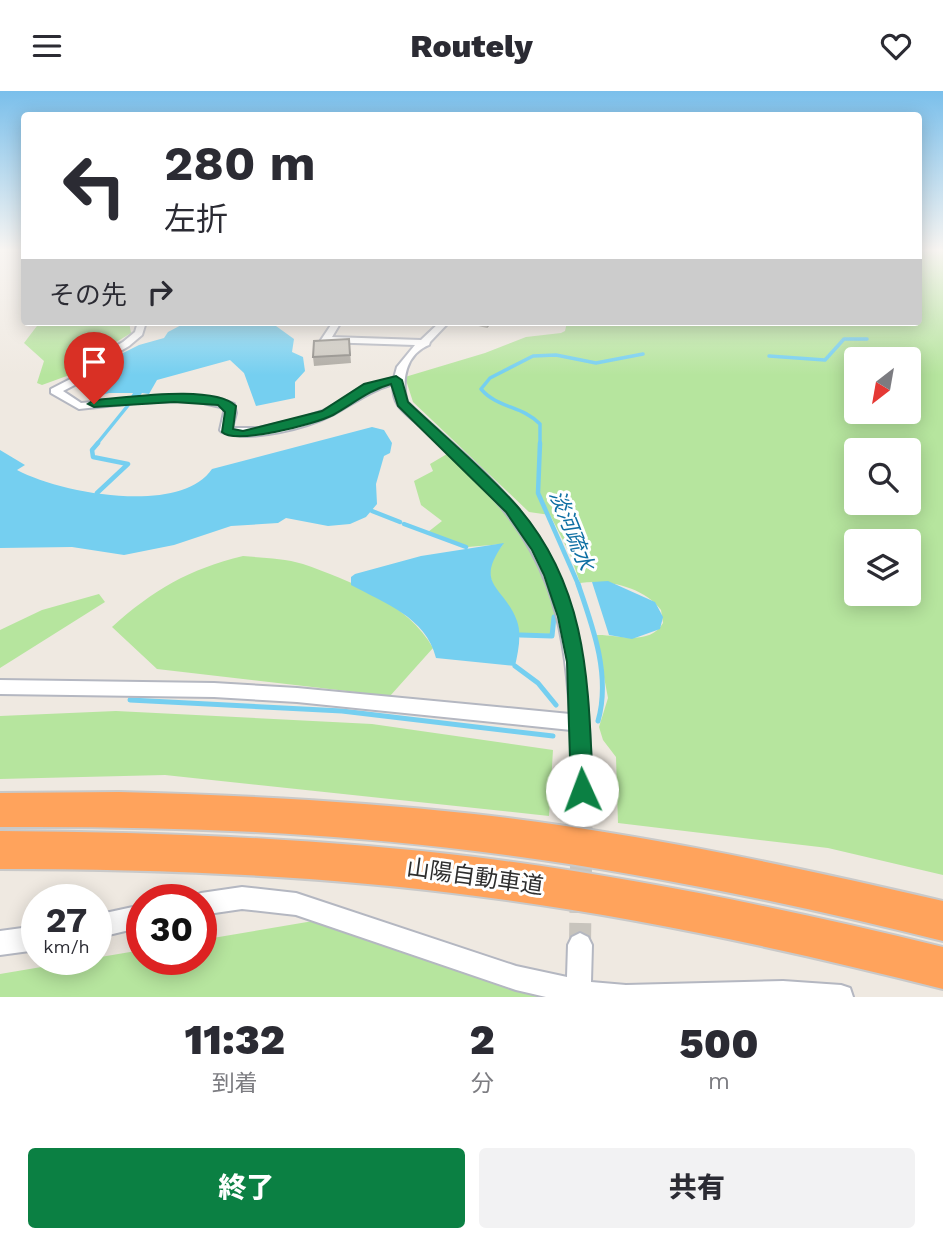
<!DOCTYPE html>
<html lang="ja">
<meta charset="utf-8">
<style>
:root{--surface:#fff;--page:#f2f2f3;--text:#2b2b33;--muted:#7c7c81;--accent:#0b8043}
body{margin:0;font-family:"Work Sans","Noto Sans JP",sans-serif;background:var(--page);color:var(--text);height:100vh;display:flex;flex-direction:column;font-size:26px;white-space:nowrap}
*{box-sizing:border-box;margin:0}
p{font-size:23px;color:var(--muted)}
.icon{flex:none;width:38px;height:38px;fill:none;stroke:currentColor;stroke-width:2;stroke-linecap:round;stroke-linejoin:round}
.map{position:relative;height:906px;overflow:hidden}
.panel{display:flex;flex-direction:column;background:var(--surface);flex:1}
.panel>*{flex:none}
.banner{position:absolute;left:21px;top:21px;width:901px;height:214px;border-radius:7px;box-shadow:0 4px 18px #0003;background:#fff;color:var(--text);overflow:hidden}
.needle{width:46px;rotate:211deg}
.tools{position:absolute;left:844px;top:256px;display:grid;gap:14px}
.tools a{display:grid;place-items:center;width:77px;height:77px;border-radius:7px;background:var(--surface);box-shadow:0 4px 18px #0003;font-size:35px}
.speed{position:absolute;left:21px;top:793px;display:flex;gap:14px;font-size:35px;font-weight:700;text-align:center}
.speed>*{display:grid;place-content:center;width:91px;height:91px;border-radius:50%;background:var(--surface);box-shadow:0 4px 18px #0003;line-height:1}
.speed small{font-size:18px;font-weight:400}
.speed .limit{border:10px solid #d22;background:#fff;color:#111}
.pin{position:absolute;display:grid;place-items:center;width:60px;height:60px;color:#fff;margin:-72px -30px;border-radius:50% 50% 50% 0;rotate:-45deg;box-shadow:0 0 7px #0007}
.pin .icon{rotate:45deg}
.me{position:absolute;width:77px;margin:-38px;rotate:358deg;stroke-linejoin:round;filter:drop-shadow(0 0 5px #0008)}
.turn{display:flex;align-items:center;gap:24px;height:147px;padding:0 28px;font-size:32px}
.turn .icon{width:91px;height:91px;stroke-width:2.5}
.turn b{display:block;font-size:49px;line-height:60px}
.then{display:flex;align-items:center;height:66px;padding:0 28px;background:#0003;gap:14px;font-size:26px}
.eta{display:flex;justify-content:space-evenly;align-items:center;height:119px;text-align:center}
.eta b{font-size:42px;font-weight:800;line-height:49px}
.cta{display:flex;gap:14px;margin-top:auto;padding:14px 28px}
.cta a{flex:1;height:80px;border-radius:7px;background:var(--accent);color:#fff;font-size:28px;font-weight:800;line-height:80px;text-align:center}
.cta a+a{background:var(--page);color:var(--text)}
header{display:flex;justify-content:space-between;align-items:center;height:91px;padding:0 28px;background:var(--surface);font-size:32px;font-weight:800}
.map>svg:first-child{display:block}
.green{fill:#b6e59e;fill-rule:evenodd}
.water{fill:#75cff0}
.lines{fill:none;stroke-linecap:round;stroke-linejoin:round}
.stream-far2{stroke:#75cff0;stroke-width:3.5}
.stream-far1{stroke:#75cff0;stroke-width:4.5}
.stream{stroke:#75cff0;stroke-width:5}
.street-tunnel{stroke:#c8c4bd;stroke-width:22;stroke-dasharray:22 10;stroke-linecap:butt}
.street-casing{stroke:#b4b7c1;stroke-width:4}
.highway-casing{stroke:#c9c9c9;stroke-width:4}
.street{fill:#fff;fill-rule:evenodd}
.highway{fill:#ffa35c;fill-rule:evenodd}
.wall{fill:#afaba4}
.shaded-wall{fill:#8e8b86}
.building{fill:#cbc7bf;stroke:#8e8b86;stroke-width:2}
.route{fill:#0b8043;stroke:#07532c;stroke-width:2}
.labels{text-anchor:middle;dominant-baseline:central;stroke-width:6;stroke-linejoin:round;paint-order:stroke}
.water-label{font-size:21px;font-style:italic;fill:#0d6fa3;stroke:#fff}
.near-street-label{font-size:23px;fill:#2e2e2e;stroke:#fff}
</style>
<header><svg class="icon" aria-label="menu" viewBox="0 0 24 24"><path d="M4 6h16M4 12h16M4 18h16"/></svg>Routely<svg class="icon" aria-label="heart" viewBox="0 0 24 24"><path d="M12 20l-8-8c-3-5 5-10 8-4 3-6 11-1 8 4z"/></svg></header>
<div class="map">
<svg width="943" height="906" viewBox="0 0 943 906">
<rect width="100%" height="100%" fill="#efe9e1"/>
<path class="green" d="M919,158H943V784L828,757L618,732L616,666L603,649L599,636L608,607L596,544C617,543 649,556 663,532L661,519C644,496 607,488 580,492L570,463L550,424L529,421L413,311L405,286L485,262L526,246L561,242L565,240L567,231H919ZM856,268H908V320H856ZM856,359H908V411H856ZM856,450H908V502H856Z
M40,231H129L131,242L92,266L75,282L42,294L37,292L44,270L24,252Z
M447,363L512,429L537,466L558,524L553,525L551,543L519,542C515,521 483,495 491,471C493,465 500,458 503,453L468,456L428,441L442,430L421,414L414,390L433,380L430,373Z
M243,465C263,467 284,467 303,473C349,489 409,513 433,557L390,605L157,578L112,536C153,499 189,478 243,465Z
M99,503L105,511L0,577V539L42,519Z
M116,620L372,633L553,659L549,725L165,684L0,688V625Z
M319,829L540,906H0V883L142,859V868H201V849Z"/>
<path class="water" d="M187,231H283L276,235L294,248L292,261L303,266L305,280L295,291V307L256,315L244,282L230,269L157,289L149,303L142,302L138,307H130L133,302H109L95,306L81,297L100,285L109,269L139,254L164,247L168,241Z
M372,336L384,339L392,352L390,362L384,365L376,393L377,413L366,426L350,433L328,435L286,427L278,432L231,435L174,454L124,464L72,456L0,457V359L25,374L17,379C60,402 180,425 212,378Z
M504,452C473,495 504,494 517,530C522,544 518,561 515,575L436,567C426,526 384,512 351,494V486L355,483L421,465Z
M608,490L655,511L663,526L660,538L632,548L609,544L592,491Z"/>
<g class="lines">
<path class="stream-far2" d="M769,265L825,269L844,248H867
M96,354L134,307
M540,354V333C523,315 497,317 481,298L490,287L533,265L556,264L596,272L643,263"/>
<path class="stream-far1" d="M540,352L538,402L579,495
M97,402L128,373L93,366L92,359L98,352
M372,420L400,431
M404,433L466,456"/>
<path class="stream" d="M578,493C593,536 611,585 598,630
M520,544L552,545L554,526H557
M515,575L538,592L556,614
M130,609L342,620L553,645"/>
<path class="street-tunnel" d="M580,854L582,699"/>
<g class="street-casing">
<path id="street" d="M138,231H146L142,244L129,255L100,272L92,285L63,300L81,312L179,304L217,307L234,313L236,322L232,337H259L302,327L323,320L372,293L394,287L397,276L415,254L323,251L321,249L333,231H341L332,246L421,249L440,231H449L430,251L429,254C406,263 401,289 407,311C446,348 489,381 522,423C586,502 588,603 592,699L589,706L582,709L575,706L572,699L571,639L297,611L214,606L0,603V589L214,592L297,597L570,623C564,524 547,459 475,387C458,369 439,353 421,336C414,329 403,322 398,314C394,308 393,299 393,293C371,299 354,312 334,323C307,337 251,352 222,341L220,339L225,317L199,311L179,310L134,312L79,318L51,302V298L84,281L93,268L123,251L135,241Z
M242,796L296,802L516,875L567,886L568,854L572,846L580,842L588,846L592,854L591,891L626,894L783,890L841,894L850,897L853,906H546L516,899L296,824L242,818L201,824V808H192L193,805L201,802Z
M142,814V836L96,847V824Z
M37,835V859L0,864V840Z"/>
</g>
<g class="highway-casing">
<path id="highway" d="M119,701C238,704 356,710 474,723C632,741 788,774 943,810V850C789,812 633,779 475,760C317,740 159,735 0,736V702Z
M0,740C159,741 317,747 475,766C633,786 788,818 943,856V898C789,859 634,825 476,805C318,784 159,778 0,778Z"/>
</g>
<use href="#street" class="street"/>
<use href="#highway" class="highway"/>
</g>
<path class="wall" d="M470,231H493L487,237L470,233Z
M349,248L351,272L314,275L313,266Z"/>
<path class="shaded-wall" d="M488,231H493L487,237Z"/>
<path class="building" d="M349,248L350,264L313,266L314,250Z"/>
<linearGradient id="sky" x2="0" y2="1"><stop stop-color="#7abfeb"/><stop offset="0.56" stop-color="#f8f5f2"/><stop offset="1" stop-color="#f8f5f2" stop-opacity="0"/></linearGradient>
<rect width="943" height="284" fill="url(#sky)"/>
<path class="route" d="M396,285L402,289L408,311C444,345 484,378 517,415C590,499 588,595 593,699L590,707L582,710L574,707L571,699L567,571L558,526L544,484L532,459L506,421L398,315L391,293C369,299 353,313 333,324C316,333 235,354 222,341L225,321L218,314L174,311L94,316L88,313L94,309C126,307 213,293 236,315L233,338L243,340L322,320L364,293Z"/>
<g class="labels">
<g class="water-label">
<text transform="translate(572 439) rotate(68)">淡河疏水</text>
</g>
<g class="near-street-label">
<text transform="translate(475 786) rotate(8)">山陽自動車道</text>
</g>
</g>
</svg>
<div class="tools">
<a><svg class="needle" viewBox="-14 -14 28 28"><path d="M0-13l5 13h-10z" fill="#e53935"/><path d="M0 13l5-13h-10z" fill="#7c7c81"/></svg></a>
<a><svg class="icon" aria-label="search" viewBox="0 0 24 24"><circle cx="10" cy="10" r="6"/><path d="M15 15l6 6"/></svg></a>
<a><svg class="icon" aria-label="layers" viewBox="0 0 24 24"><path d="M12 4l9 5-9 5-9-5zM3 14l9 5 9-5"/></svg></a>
</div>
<div class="speed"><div>27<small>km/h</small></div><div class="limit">30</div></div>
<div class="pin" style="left:94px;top:313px;background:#d93025"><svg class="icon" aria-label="arrive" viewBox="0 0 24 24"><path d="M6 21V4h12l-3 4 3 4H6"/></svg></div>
<svg class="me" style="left:582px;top:699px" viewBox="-20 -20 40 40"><circle r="19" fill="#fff"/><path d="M0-13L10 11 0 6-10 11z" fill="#0b8043"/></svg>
<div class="banner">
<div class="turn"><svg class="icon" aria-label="left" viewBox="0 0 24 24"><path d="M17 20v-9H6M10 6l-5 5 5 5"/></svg><div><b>280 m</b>左折</div></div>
<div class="then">その先<svg class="icon" aria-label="right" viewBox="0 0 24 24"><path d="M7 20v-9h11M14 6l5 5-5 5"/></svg></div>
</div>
</div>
<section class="panel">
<div class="eta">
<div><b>11:32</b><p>到着</p></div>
<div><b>2</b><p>分</p></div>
<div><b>500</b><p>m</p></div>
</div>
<div class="cta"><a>終了</a><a>共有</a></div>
</section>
